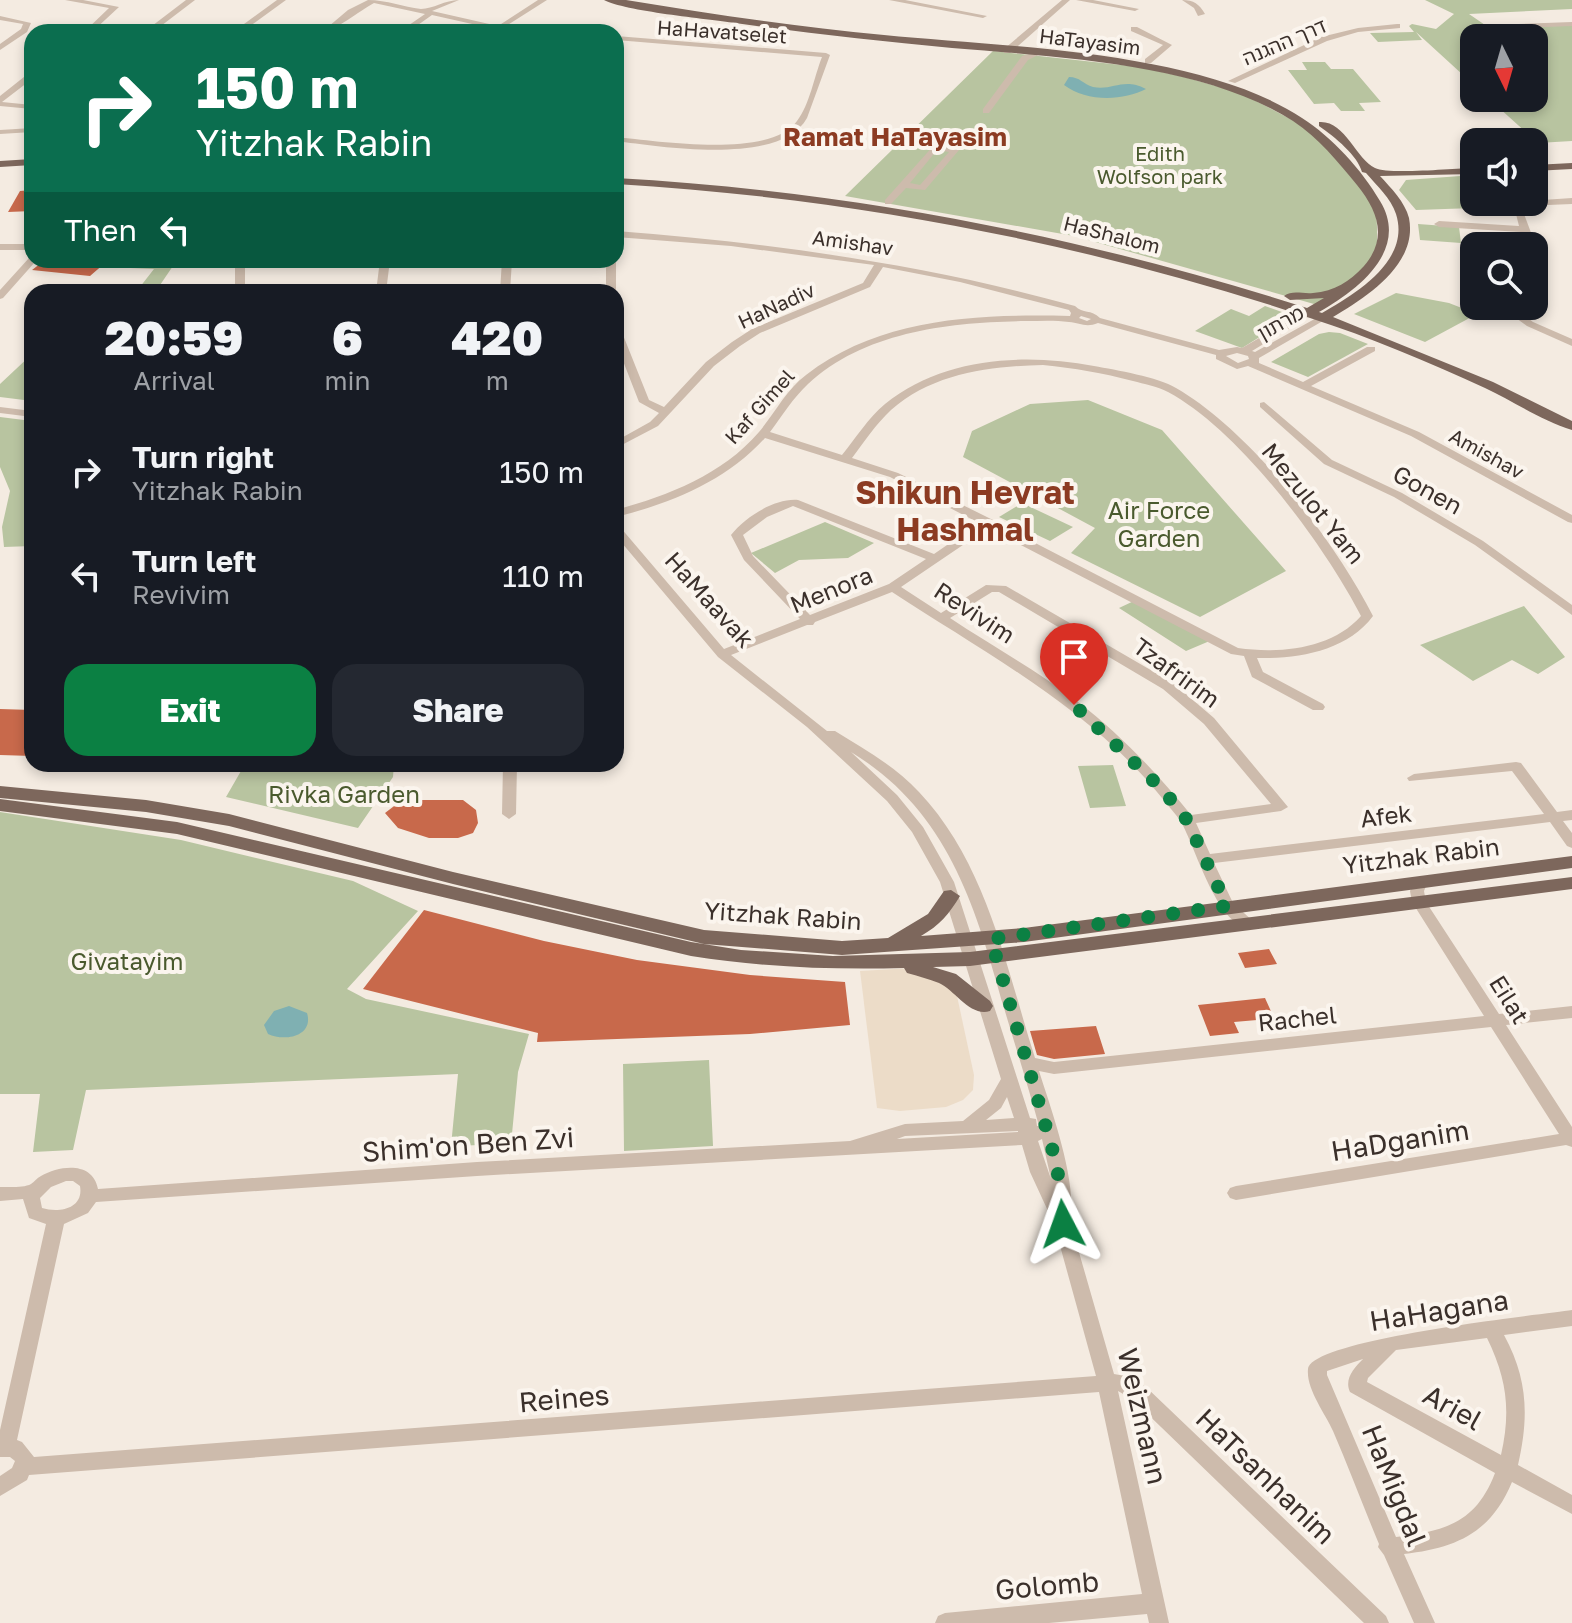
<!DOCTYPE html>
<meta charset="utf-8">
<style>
:root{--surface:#171b24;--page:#242831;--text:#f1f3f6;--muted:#9ea1a6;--accent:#0b8043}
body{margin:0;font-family:"Golos Text","Noto Sans Hebrew",sans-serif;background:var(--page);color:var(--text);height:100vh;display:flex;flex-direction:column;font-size:30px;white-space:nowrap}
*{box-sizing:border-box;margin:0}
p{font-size:26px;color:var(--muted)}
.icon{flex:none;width:44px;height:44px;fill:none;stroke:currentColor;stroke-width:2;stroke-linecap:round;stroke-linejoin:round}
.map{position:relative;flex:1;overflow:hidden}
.drawer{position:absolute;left:24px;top:284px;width:600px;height:488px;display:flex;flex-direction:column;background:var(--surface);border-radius:24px;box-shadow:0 4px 12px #0003}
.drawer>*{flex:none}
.guide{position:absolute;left:24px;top:24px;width:600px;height:244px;border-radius:24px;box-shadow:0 4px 12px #0003;background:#0b6e4f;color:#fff;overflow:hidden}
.needle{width:52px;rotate:175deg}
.controls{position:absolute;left:1460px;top:24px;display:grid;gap:16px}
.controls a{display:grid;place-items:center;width:88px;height:88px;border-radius:16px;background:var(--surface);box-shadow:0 4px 12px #0003;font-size:40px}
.pin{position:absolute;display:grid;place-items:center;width:68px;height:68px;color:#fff;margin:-82px -34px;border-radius:50% 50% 50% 0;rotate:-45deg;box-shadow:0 0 8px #0007}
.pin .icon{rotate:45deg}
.me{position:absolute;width:88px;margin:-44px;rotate:356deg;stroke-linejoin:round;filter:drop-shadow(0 0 6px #0008)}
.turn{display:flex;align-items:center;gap:28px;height:168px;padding:0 40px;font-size:36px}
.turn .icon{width:104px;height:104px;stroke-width:2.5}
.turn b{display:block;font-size:56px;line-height:68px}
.then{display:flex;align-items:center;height:76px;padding:0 40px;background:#0003;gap:16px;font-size:30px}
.eta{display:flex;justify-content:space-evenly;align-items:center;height:136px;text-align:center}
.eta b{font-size:48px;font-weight:800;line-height:56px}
.action{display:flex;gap:16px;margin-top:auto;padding:16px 40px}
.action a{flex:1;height:92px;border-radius:24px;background:var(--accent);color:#fff;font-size:32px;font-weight:800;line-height:92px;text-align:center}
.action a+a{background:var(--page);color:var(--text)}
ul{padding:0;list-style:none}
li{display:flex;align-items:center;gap:24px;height:104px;padding:0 40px}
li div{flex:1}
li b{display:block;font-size:30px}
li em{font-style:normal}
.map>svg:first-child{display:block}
.green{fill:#b8c4a0}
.plaza{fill:#ecdcc8}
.water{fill:#7fb0b2}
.building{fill:#c8694b}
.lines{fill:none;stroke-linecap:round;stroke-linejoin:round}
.minor{fill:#cdbbac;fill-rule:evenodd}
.major{fill:#7d675c;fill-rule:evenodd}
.route{stroke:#0b8043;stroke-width:14;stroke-dasharray:0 25.2}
.labels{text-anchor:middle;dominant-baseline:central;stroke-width:8;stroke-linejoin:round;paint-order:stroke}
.far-street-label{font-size:20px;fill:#3b302b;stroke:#fbf5ee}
.far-park-label{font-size:20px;fill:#4a5a2e;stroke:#fbf5ee}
.street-label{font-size:24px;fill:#3b302b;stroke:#fbf5ee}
.park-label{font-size:24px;fill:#4a5a2e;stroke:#fbf5ee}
.far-district-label{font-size:26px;font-weight:bold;fill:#8c3b22;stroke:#fbf5ee}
.near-street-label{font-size:28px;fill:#3b302b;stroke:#fbf5ee}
.district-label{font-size:32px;font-weight:bold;fill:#8c3b22;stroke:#fbf5ee}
</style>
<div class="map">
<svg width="1572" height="1623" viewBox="0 0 1572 1623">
<rect width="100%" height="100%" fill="#f4ebe1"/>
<path class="green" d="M1425,0H1572V9L1469,14L1488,27L1572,24V141L1538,143L1488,98H1534V38H1474V85L1416,32L1422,40L1378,42L1370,33L1414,32L1409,26L1412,24L1436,29L1454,14Z
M993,51L1140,67L1184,77L1241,93L1315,132L1347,165L1376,209L1377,227V246L1370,270L1321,306L1074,236L845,196Z
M1302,62H1325L1331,69H1353L1381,102L1359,103L1365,111H1341L1334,103L1314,104L1288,70H1307Z
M1474,175V201H1467L1474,208L1416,210L1399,190L1406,180Z
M1418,224L1459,227L1461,243L1420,240Z
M116,260H177L158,288L163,292H136L154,269L107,267Z
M1396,293L1449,303L1477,314L1425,342L1354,314Z
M1265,306L1293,316L1242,348L1195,331L1231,309L1249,316Z
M1329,332L1340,333L1368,344L1308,377L1271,362L1319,334Z
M32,354V401L0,397V384Z
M1088,400L1162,430L1286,571L1200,617L1071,553L1095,528L963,457L972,431L1030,404Z
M0,417L32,421V546L4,547L2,527L10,491L0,467Z
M1022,503L1073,527L1050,541L999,517Z
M825,522L874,543L848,558L799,560L775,573L751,553Z
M1136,600L1212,640L1186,651L1119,608Z
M1524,606L1565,657L1538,674L1512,660L1473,681L1420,645Z
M245,764H394L393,777L358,828L226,797Z
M1113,765L1126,806L1090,808L1078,766Z
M0,812L181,840L353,881L418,911L347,989L366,999L529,1034L518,1072L511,1144L451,1146L458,1074L86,1090L73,1150L33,1152L40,1094H0Z
M709,1060L713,1146L624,1151L623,1064Z"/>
<path class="plaza" d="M912,968L954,982L974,1075L973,1090L963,1100L946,1107L900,1111L877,1108L860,971Z"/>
<path class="water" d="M1069,77C1080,77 1083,84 1093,87C1113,91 1123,77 1146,89C1123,101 1086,102 1064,85Z
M289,1006L307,1013C314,1036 285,1042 268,1034L264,1025L274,1011Z"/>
<path class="building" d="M32,190V211L8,212L20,191Z
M45,260H75L105,263L90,276L32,270Z
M0,709L32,710V756L0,755Z
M402,800H463L476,810L478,823L473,833L458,838H429L398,828L385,813Z
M424,910L544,941L637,960L750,975L845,982L850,1025L750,1034L537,1042L538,1033L363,989Z
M1269,949L1277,964L1245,968L1238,953Z
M1265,998L1279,1029L1262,1031L1257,1020L1234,1022L1239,1033L1210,1036L1198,1005Z
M1096,1026L1105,1054L1054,1059L1037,1055L1030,1031Z"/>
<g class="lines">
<path class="minor" d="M65,0H83L119,7L92,32H84L109,8Z
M186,0H195L153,32H144Z
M277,0H286L242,32H233Z
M368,0C387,0 403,7 421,9C433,9 445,0 459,0L432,11L498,26L538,0H547L506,26L549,32L499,30L432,15L408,32H399L425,14L374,3C361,10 333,32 322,32L348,10Z
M889,0H905L987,16L983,18Z
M1062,0H1070L1010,53H1004V49Z
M1076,0H1093L1139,9L1135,11Z
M1182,0C1194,0 1199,4 1205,14L1198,16L1194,8Z
M0,16L31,23L27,32L0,50V44L21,29L23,24L0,20Z
M1572,22V26L1488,29L1484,27L1488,25Z
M1397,24H1400V28L1358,32L1327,41L1235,83L1228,81L1321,37L1358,28Z
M1131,27H1137L1172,45L1151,63H1145V59L1163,45L1131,31Z
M616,36L826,53L830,55L807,118C781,166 663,147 616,141V137C657,141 771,159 797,121C810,104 814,77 822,57L616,40Z
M1036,52L1040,54L1028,60L989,113H983V109L1022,56Z
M29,73H32V79L2,102L32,105V109L0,106V96Z
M32,128V132L0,134V130Z
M935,144L959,150L925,190L906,188L891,204H885V200ZM937,150L949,152L920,185L910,183Z
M1572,198V204L1521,206L1536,246L1534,248V246H1526L1521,232L1439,227L1434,224L1439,221L1519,226L1513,202Z
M616,231C772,243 924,264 1075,306C1083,314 1091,309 1100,318L1219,350L1237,347L1242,348L1305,311H1311V315L1252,351L1255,352L1320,316L1328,318L1259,358V363L1303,382L1367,347H1375V351L1311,386L1419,432L1572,515V523L1568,522L1411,436L1248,366L1237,369L1216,359V355L1098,323C1086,328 1080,323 1069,322C1055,320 1040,321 1026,321C951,322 865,331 808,384C793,398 782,416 770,432L842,455C856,438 868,418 885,404C943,357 1024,353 1094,366C1116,370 1158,377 1176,388C1251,431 1334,540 1373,616C1347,651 1298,659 1257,658L1263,672L1323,704L1325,707L1323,710H1313L1252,677L1244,656L1231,654L988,528L901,587L941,613L986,585L1006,586L1173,683L1214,718L1288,807L1281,811L1196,823L1210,854L1544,814L1512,771L1409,781L1407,778L1414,774L1516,762L1521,763L1557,812L1572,810V820L1563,821L1572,833V848L1567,846L1550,822L1214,863L1233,903L1255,923L1253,927C1219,934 1195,845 1181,822C1176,814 1168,806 1162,798C1091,709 985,653 892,592L815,622L813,625H807L731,655L827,731H835C864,749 895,766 919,792C987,864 1006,967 1035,1058L1054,1062L1484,1016L1412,902L1410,891L1416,878L1421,876L1428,881L1424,891L1426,902L1499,1014L1572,1006V1018L1506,1025L1572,1127V1147L1566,1145L1236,1200L1230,1198L1227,1193L1230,1188L1236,1186L1559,1134L1491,1027L1054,1074L1039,1071C1051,1109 1078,1183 1070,1221L1114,1374L1125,1376L1146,1387L1386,1616L1389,1623H1364L1132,1399L1118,1391L1169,1623H1149L1147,1614L1049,1623H935L938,1616L945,1613L1142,1594L1099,1392L29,1475L27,1480L0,1496V1476L12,1468L15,1461L10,1457H0V1430L46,1224L29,1218L23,1199L0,1201V1187C9,1187 24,1188 31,1184C34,1182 37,1178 41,1176C60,1165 93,1161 98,1189L477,1162L850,1141L905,1124L963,1121L989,1100L1001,1079L940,882L912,832L887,801L807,727L718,657L616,536V526L620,527L724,649L800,619L744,560L731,535C745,517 775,498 798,500L934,554L979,523L890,477L765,438C726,481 672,503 616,517V510C669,495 722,475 759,432C775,413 786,390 806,375C881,317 979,314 1070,316L1071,313L1069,310L960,282L883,267L870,287L760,333L740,346L714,366L658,426L616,448V441L650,422L659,413L639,402L616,343V327L621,330L649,400L664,407L706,362L732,342L752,329L863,283L874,265L731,246L616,237ZM1081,316L1091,319L1087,321L1079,318ZM1237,353L1248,356L1249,359L1238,363L1226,356ZM1043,365C1074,368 1103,373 1133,381C1144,384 1157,386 1168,392C1239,430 1324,544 1361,616C1332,649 1280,654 1238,648L995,522L993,520L898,473L852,458C864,442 876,424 891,410C933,373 990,366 1043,365ZM793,506L926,559L889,584L810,615L753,556L743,535L767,517ZM992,592H999L1163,689L1204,724L1271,804L1191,815C1158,774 1120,734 1078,702C1038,671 992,646 950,618ZM851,752C948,811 975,905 1004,1008C1016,1048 1028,1086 1039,1126H1037L1036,1119L1030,1118L954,882L923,827L897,795ZM1007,1097L1014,1118L986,1120L1001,1108ZM1018,1131V1132L897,1139L905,1136ZM1042,1139L1051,1179L1038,1141ZM1022,1145L1030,1172L1054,1224L1096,1376L34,1457L22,1442L17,1440L64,1224L88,1213L96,1202L477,1176ZM66,1181H73L80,1186C84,1209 59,1213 42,1208L40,1198L51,1187Z
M0,244H32V250H0Z
M32,257V260H37L35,262L3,298L0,299V290L29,258Z
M235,260H245V284L249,292H239L235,284Z
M380,260H390L386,292H376Z
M502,260H512L510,292H500Z
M606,260H616V292H606Z
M1509,306H1519L1517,310L1533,322L1572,339V346L1527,326L1509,313Z
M1264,402L1332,460L1402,493L1483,541L1572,605V615L1475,545L1394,497L1324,464L1260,407V403Z
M0,407L32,411V417L0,413Z
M503,764H517L516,814L509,819L502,814Z
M1572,1310V1326L1504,1335C1528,1379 1529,1417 1518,1465L1572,1495V1514L1512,1482C1491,1533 1456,1548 1404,1554L1435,1623H1414L1384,1555L1378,1547L1379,1544C1363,1506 1349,1468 1333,1431C1325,1413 1306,1389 1308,1369C1311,1339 1538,1315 1572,1310ZM1487,1338C1507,1379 1511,1411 1501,1455L1367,1382L1368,1378L1396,1350ZM1363,1359C1354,1368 1344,1379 1350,1392L1495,1473C1476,1523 1445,1531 1396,1537L1327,1375V1371Z"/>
<path class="major" d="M604,0H626C711,14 797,27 884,35C1005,47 1199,50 1302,118C1332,137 1362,170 1380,201C1410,250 1358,290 1319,312L1322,313C1355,294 1411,261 1396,214C1391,198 1377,186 1366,173L1362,172C1358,156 1335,137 1319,126V122C1345,120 1356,159 1375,168C1389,175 1455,168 1474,168V174L1380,176C1391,188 1405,202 1409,218C1418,264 1367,297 1333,317L1493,382L1572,421V430C1542,421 1513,401 1485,388C1428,362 1370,337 1310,318C1086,243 852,198 616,184V178C851,191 1083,236 1307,308L1324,298L1290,300L1284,296C1292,290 1302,294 1313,293C1335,291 1349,282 1364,266C1388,238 1378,211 1357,185C1338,162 1319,138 1293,121C1202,63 1058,57 952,48C879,41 807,33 735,23C708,19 624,11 604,0Z
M32,159V165L0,167V161Z
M1572,163V169L1534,171V165Z
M0,786L146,800L229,814L453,872L704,930L842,941L888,938L928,914L944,891L951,890L960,896C949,914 940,925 921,936L1024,928L1572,856V868L1024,942L842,955L704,944L453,884L229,826L146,812L0,798Z
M0,799L177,822L691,942L741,950L833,956L970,952L1572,877V889L970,966L933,967L956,974L990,1001L993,1006L990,1011C970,1017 956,991 939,983C929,979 918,976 907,973L904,968C832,970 762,967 691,956L177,834L0,811Z"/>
</g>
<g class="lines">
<path class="route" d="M1063,1224L1062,1192L1052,1148L991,939L1227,906L1187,820L1163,790L1074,705"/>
</g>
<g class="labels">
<g class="far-street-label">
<text transform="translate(722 31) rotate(4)">HaHavatselet</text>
<text transform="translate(1090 41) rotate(7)">HaTayasim</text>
<text transform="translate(1284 41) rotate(-23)">דרך ההגנה</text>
<text transform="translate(1112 234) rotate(14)">HaShalom</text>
<text transform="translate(853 242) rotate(8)">Amishav</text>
<text transform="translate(776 305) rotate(-25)">HaNadiv</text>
<text transform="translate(1280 322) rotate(-29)">מרתון</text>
<text transform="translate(759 406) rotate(-48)">Kaf Gimel</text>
<text transform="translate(1487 453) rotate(29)">Amishav</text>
</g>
<g class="far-park-label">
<text x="1160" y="153">Edith<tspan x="1160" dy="23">Wolfson park</tspan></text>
</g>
<g class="street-label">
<text transform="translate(1428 489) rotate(29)">Gonen</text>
<text transform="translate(1314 503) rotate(51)">Mezulot Yam</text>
<text transform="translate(831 589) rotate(-22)">Menora</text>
<text transform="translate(710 599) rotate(48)">HaMaavak</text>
<text transform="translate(975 612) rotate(33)">Revivim</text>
<text transform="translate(1177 672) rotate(36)">Tzafririm</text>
<text transform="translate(1386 815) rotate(-7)">Afek</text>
<text transform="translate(1421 855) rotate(-7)">Yitzhak Rabin</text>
<text transform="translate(783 915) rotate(4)">Yitzhak Rabin</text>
<text transform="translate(1510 999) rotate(58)">Eilat</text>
<text transform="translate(1297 1018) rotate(-6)">Rachel</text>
</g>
<g class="park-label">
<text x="1159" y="509">Air Force<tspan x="1159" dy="28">Garden</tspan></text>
<text x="344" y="793">Rivka Garden</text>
<text x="127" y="960">Givatayim</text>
</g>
<g class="far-district-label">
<text x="895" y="136">Ramat HaTayasim</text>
</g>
<g class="near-street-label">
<text transform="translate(1400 1140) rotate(-9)">HaDganim</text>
<text transform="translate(468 1144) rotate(-4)">Shim'on Ben Zvi</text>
<text transform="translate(1439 1310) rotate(-9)">HaHagana</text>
<text transform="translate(564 1398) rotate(-5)">Reines</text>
<text transform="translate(1453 1407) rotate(29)">Ariel</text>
<text transform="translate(1143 1416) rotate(77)">Weizmann</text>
<text transform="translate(1266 1476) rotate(44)">HaTsanhanim</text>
<text transform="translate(1395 1485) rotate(68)">HaMigdal</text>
<text transform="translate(1047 1585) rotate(-5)">Golomb</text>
</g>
<g class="district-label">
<text x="965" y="492">Shikun Hevrat<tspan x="965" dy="37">Hashmal</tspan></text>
</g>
</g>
</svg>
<div class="controls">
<a><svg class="needle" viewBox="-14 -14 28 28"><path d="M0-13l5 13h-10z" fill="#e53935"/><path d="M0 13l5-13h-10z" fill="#9ea1a6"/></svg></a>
<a><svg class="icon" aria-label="sound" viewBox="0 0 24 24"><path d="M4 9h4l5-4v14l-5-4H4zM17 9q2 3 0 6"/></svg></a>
<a><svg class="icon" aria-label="search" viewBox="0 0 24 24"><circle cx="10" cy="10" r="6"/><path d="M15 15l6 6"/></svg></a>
</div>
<div class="pin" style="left:1074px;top:705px;background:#d93025"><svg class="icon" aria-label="arrive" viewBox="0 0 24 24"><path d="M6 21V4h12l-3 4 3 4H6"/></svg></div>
<svg class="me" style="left:1063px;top:1224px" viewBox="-20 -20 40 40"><path d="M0-17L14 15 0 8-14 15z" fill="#0b8043" stroke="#fff" stroke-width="4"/></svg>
<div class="guide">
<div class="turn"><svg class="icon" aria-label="right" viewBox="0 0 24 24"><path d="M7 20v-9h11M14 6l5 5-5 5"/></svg><div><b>150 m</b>Yitzhak Rabin</div></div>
<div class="then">Then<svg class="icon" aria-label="left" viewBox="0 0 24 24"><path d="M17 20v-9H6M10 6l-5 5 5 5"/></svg></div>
</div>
<section class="drawer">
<div class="eta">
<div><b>20:59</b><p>Arrival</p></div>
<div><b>6</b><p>min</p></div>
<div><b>420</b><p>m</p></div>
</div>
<ul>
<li><svg class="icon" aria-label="right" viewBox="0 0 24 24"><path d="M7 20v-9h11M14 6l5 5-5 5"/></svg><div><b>Turn right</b><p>Yitzhak Rabin</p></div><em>150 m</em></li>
<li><svg class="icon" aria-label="left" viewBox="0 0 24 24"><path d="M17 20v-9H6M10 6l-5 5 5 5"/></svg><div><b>Turn left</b><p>Revivim</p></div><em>110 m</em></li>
</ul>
<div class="action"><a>Exit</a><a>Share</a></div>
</section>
</div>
